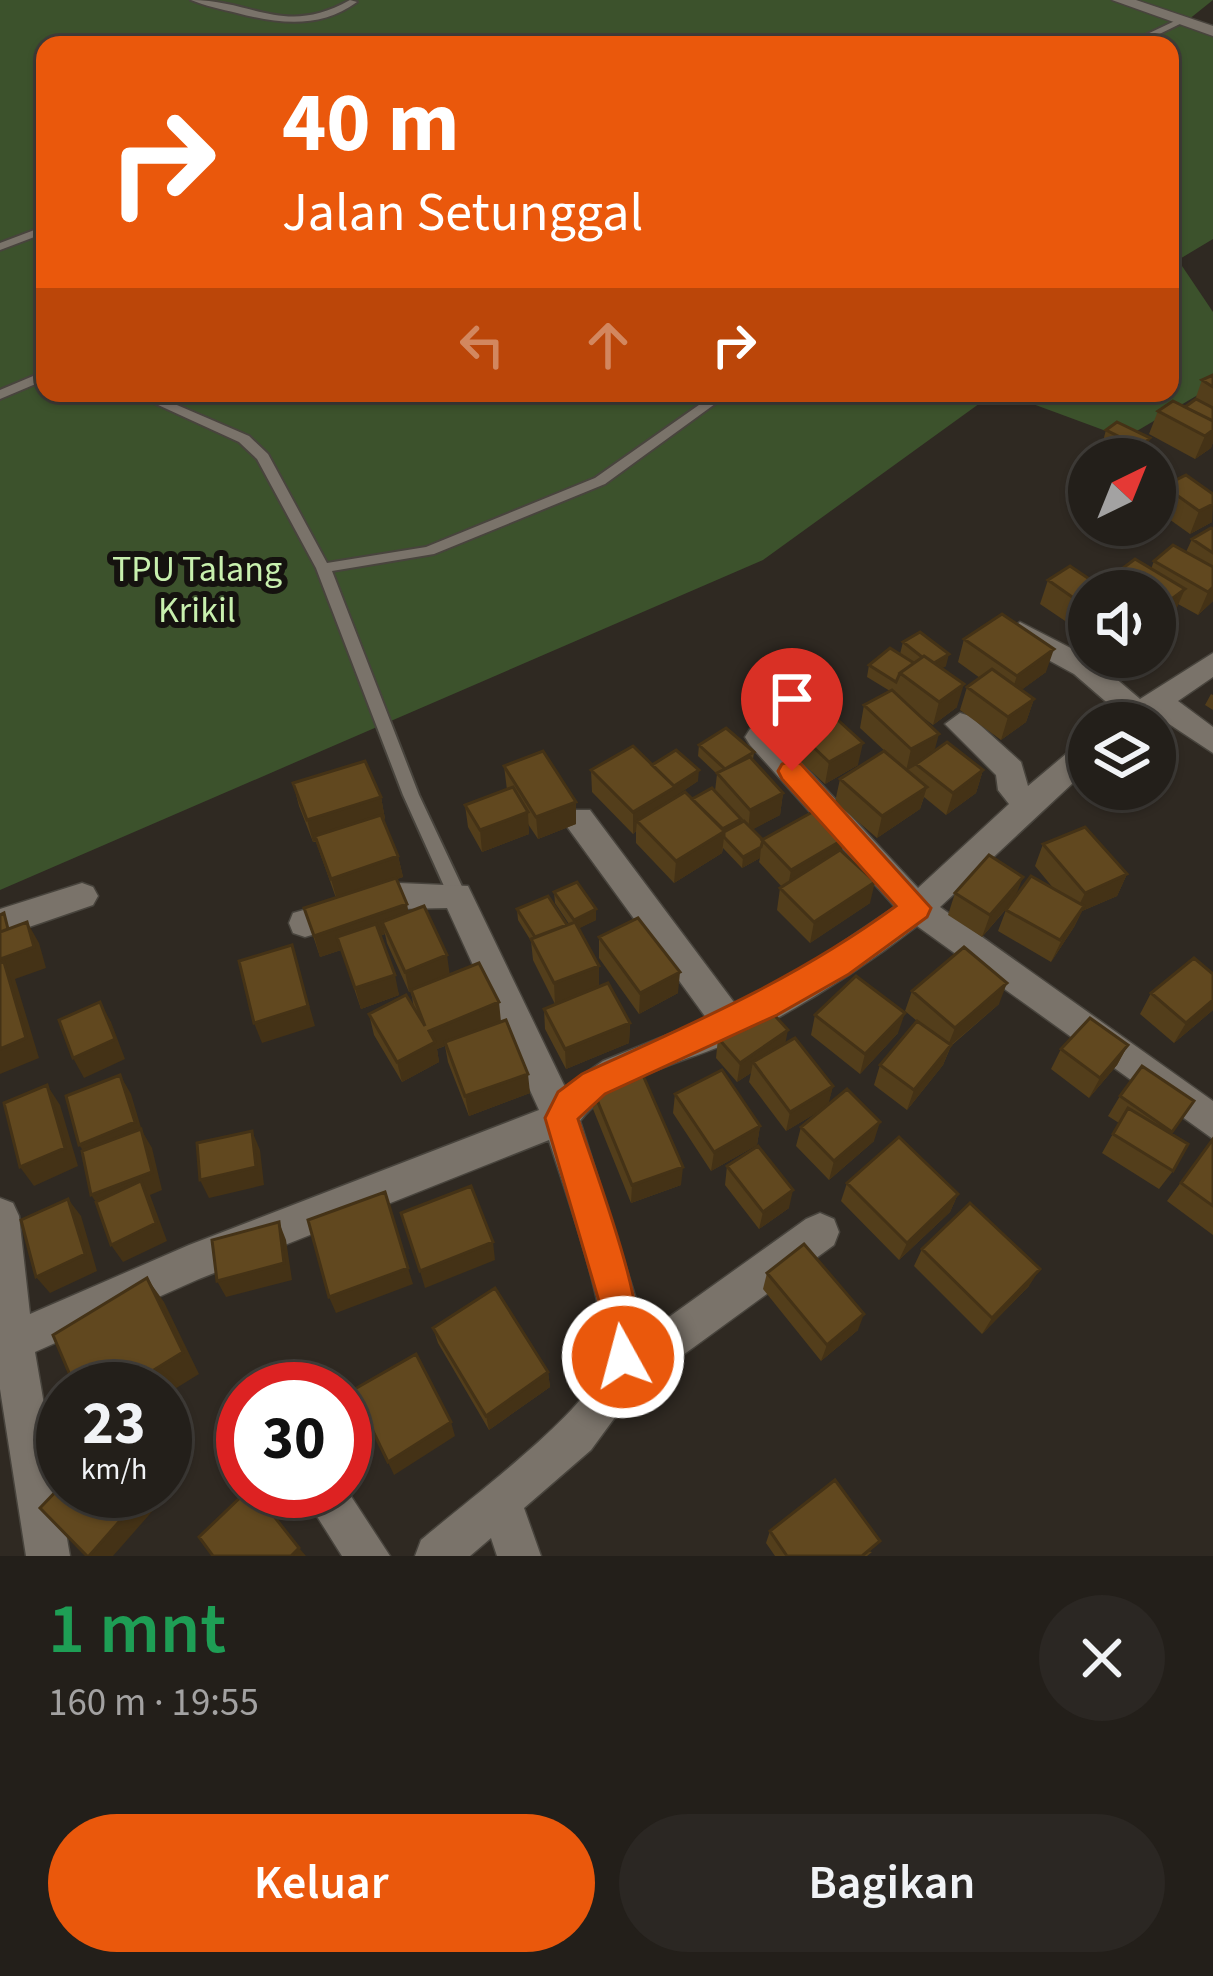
<!DOCTYPE html>
<html lang="id">
<meta charset="utf-8">
<style>
:root{--surface:#231f1a;--page:#2b2723;--text:#f1f3f6;--muted:#a3a2a2;--line:#403d39;--accent:#ea580c}
body{margin:0;font-family:"Source Sans 3",sans-serif;background:var(--page);color:var(--text);height:100vh;display:flex;flex-direction:column;font-size:45px;white-space:nowrap}
*{box-sizing:border-box;margin:0}
p{font-size:39px;color:var(--muted)}
.icon{flex:none;width:66px;height:66px;fill:none;stroke:currentColor;stroke-width:2;stroke-linecap:round;stroke-linejoin:round}
.map{position:relative;height:1556px;overflow:hidden}
.sheet{display:flex;flex-direction:column;background:var(--surface);flex:1}
.sheet>*{flex:none}
.hud{position:absolute;left:36px;top:36px;width:1143px;height:366px;border-radius:24px;box-shadow:0 3px 9px #0004,0 0 0 3px var(--line);background:#ea580c;color:#fff;overflow:hidden}
.needle{width:78px;rotate:43deg}
.controls{position:absolute;left:1068px;top:438px;display:grid;gap:24px}
.controls a{display:grid;place-items:center;width:108px;height:108px;border-radius:50%;background:var(--surface);box-shadow:0 3px 9px #0004,0 0 0 3px var(--line);font-size:60px}
.speed{position:absolute;left:36px;top:1362px;display:flex;gap:24px;font-size:60px;font-weight:700;text-align:center}
.speed>*{display:grid;place-content:center;width:156px;height:156px;border-radius:50%;background:var(--surface);box-shadow:0 3px 9px #0004,0 0 0 3px var(--line);line-height:1}
.speed small{font-size:30px;font-weight:400}
.speed .limit{border:18px solid #d22;background:#fff;color:#111}
.pin{position:absolute;display:grid;place-items:center;width:102px;height:102px;color:#fff;margin:-123px -51px;border-radius:50% 50% 50% 0;rotate:-45deg;box-shadow:0 0 12px #0007}
.pin .icon{rotate:45deg}
.me{position:absolute;width:132px;margin:-66px;rotate:353deg;stroke-linejoin:round;filter:drop-shadow(0 0 9px #0008)}
.turn{display:flex;align-items:center;gap:42px;height:252px;padding:0 48px;font-size:54px}
.turn .icon{width:156px;height:156px;stroke-width:2.5}
.turn b{display:block;font-size:84px;line-height:102px}
.lanes{display:flex;align-items:center;height:114px;padding:0 48px;background:#0003;justify-content:center;gap:60px;direction:ltr}
.lanes .off{opacity:.35}
.round{display:grid;place-items:center;flex:none;width:126px;height:126px;border-radius:63px;background:var(--page)}
.overview{display:flex;align-items:center;justify-content:space-between;height:204px;padding:0 48px}
h1{font-size:72px;font-weight:600;line-height:90px;color:#1e9e55}
.action{display:flex;gap:24px;margin-top:auto;padding:24px 48px}
.action a{flex:1;height:138px;border-radius:72px;background:var(--accent);color:#fff;font-size:48px;font-weight:600;line-height:138px;text-align:center}
.action a+a{background:var(--page);color:var(--text)}
.map>svg:first-child{display:block}
.green{fill:#3c522c}
.lines{fill:none;stroke-linecap:round;stroke-linejoin:round}
.service-casing{stroke:#48443d;stroke-width:4}
.minor-casing{stroke:#48443d;stroke-width:3}
.tertiary-casing{stroke:#48443d;stroke-width:3}
.service{fill:#7a736a;fill-rule:evenodd}
.minor{fill:#7a736a;fill-rule:evenodd}
.tertiary{fill:#7a736a;fill-rule:evenodd}
.wall{fill:#533e1b}
.shaded-wall{fill:#443216}
.building{fill:#61481f;stroke:#443216;stroke-width:3}
.route{fill:#ea580c;stroke:#983908;stroke-width:3}
.labels{text-anchor:middle;dominant-baseline:central;stroke-width:12;stroke-linejoin:round;paint-order:stroke}
.park-label{font-size:36px;fill:#c8f0ae;stroke:#15120f}
</style>
<div class="map">
<svg width="1213" height="1556" viewBox="0 0 1213 1556">
<rect width="100%" height="100%" fill="#2f2922"/>
<path class="green" d="M0,0H1213L1188,20L1213,30V239L1178,260L1213,312V386L1125,438L1003,393H1170V45H45V393H994L763,560L0,890Z"/>
<g class="lines">
<g class="service-casing">
<path id="service" d="M191,0C253,0 285,37 350,0L357,2C320,29 279,24 237,13C221,9 205,6 191,0Z
M1179,19L1186,21L1137,45H1124Z
M567,36L595,43L597,45L567,42L538,45Z
M45,226V233L0,250V243Z
M45,371V380L0,399V390Z
M132,393H149L249,436L268,454L327,563L426,547L595,478L716,393H730L605,484L434,554L332,571L419,795L466,895L463,900L457,902L451,900L448,895L403,795L316,568L257,459L239,442Z"/>
</g>
<g class="minor-casing">
<path id="minor" d="M1020,622L1094,660L1140,699L1213,653V677L1178,701L1213,727V753L1157,716L1147,723H1111L1119,713L1074,674L1010,639L1006,632Z
M960,713L970,716L1021,762L1028,786L1079,743L1089,740V768L940,907L1213,1101V1139L917,926C863,968 804,1005 744,1036C690,1063 619,1071 580,1121L641,1315V1337L806,1219L820,1213L834,1219L839,1232L834,1245L635,1390L591,1450L524,1508L541,1556H497L491,1538L470,1556H415L421,1540C463,1504 580,1417 600,1371C617,1329 563,1187 549,1140L199,1279L35,1352L70,1556H26L0,1389V1198L13,1203L19,1216L30,1314L189,1245L539,1110L447,908L399,909L305,937L293,933L289,923L293,913L399,883L468,886L565,1087L603,1061L707,1019L568,828L564,819L568,810H590L736,1005L815,961L895,907L750,745L745,737L750,729H770L918,888L1009,804L998,790L996,775L945,724Z
M82,883L93,887L98,896L93,905L0,937V909Z
M345,1487L390,1556H342L301,1491H345Z"/>
</g>
<g class="tertiary-casing">
<path id="tertiary" d="M1112,0H1136L1213,26V36Z"/>
</g>
<use href="#service" class="service"/>
<use href="#minor" class="minor"/>
<use href="#tertiary" class="tertiary"/>
</g>
<path class="wall" d="M1213,375V442L1211,448L1195,459L1149,434L1158,411L1185,407L1195,400L1202,380Z
M1106,430L1146,450L1136,458L1103,441Z
M1186,475L1212,522L1190,534L1155,509L1164,486Z
M1213,529V601L1198,615L1178,604L1175,612L1159,624L1155,621V591H1112L1119,571L1151,569L1154,561L1186,552L1192,539Z
M1048,580L1107,591L1089,621L1077,629L1040,604Z
M964,639L1046,672L1021,690L1034,699L1026,722L1001,740L960,710L967,687L980,678L958,662Z
M903,642L946,666L941,668L957,707L933,725L914,711L935,751L983,770L976,793L946,815L924,797L920,809L877,838L835,802L840,779L887,753L860,728L864,705L890,691L867,677L869,665L900,654Z
M1211,694L1213,695V710L1205,705Z
M784,719L858,765L825,784L780,742Z
M699,745L754,752L753,759L783,793L780,815L753,829L763,840L842,851L870,903L810,943L777,910L780,888L782,887L759,862L760,858L742,868L723,848L722,853L674,883L636,843V831L633,834L592,792L591,770L652,765L698,781L674,797V799H692L715,791L717,774L698,756Z
M504,766L576,824L538,839L528,824L529,834L482,852L468,827L465,805L507,790Z
M293,783L381,797L385,819L383,820L398,856L403,877L397,879L408,912L450,975L501,1022L530,1093L469,1116L448,1062L445,1046L437,1049L439,1062L402,1082L374,1035L369,1014L414,1008L411,992H409L387,943L385,934L380,936L399,995L361,1009L341,950L320,957L304,908L336,898L316,842H313L299,806Z
M1043,844L1127,874L1117,896L1082,911L1074,927L1051,962L998,931L1006,910L1014,900L982,937L948,915L955,893L1015,898L1054,889L1035,866Z
M554,892L596,920L579,928L599,966V986L630,1023L629,1043L566,1069L545,1029L544,1009L555,1004L533,960L531,941L518,920L517,909L569,924L555,903Z
M599,937L678,993L639,1014L599,958Z
M912,991L999,1004L951,1046L943,1065L907,1110L874,1085L880,1065L917,1021L905,1011Z
M1151,993L1213,1010L1174,1043L1140,1014Z
M815,1015L898,1033L860,1074L811,1035Z
M718,1038L786,1044L833,1086L828,1104L874,1141L829,1180L796,1146L801,1127L823,1109L786,1131L749,1082L751,1073L737,1082L716,1058Z
M1128,1045L1117,1065L1089,1098L1051,1069L1061,1049Z
M593,1090L681,1185L631,1203L593,1109Z
M675,1094L760,1126L757,1145L711,1171L673,1113Z
M1120,1096L1194,1101L1171,1134L1173,1171L1159,1189L1102,1153L1119,1123L1108,1116Z
M1213,1139V1235L1167,1201Z
M727,1166L789,1208L759,1229L725,1185Z
M847,1183L958,1194L950,1212L899,1260L841,1201Z
M922,1249L1029,1286L982,1334L914,1266Z
M767,1273L858,1330L821,1361L763,1289Z
M433,1328L548,1372L550,1387L489,1430L438,1343Z
M770,1531L872,1552L867,1556H775L766,1543Z"/>
<path class="shaded-wall" d="M1213,425V442L1211,448L1195,459L1205,436Z
M1150,438L1146,450L1136,458L1140,447Z
M1213,504L1212,522L1190,534L1199,511Z
M1213,587V601L1198,615L1208,592Z
M1185,589L1175,612L1159,624L1169,601Z
M1089,604V621L1077,629L1085,606Z
M1054,649L1046,672L1009,699L1017,676Z
M949,654L946,666L929,676L932,665Z
M964,684L957,707L933,725L939,702Z
M1034,699L1026,722L1001,740L1008,717Z
M939,734L933,756L906,771L911,749Z
M863,743L858,765L825,784L829,762Z
M699,770L698,781L674,797V809L637,821L636,831L633,834V812Z
M983,770L976,793L946,815L953,793Z
M927,787L920,809L877,838L882,816Z
M783,793L780,815L748,832L750,810Z
M381,797L385,819L313,842L307,820Z
M576,802V824L538,839L536,817Z
M528,812L529,834L482,852L480,830Z
M741,819L740,830L724,837L722,853L674,883L676,861L719,831Z
M844,839L840,861L787,892L791,870Z
M761,847L760,858L742,868L743,857Z
M398,856L403,877L337,900L331,879Z
M1127,874L1117,896L1082,911L1074,927L1051,962L1085,893Z
M1023,877L1015,898L982,937L990,915Z
M875,882L870,903L810,943L814,922Z
M407,904L411,925L382,922L385,934L342,949L337,937L341,950L320,957L314,936Z
M596,909V920L574,931V920Z
M27,922L39,943L46,968L15,979L39,1058L0,1074V959Z
M292,945L315,1026L262,1043L254,1023Z
M447,955L450,976L409,992L405,972Z
M599,966V986L555,1004L554,983Z
M680,972L678,993L639,1014L640,993Z
M395,975L399,995L361,1009L355,988Z
M1007,983L999,1004L951,1045L943,1065L907,1110L914,1090L947,1048L955,1028Z
M1213,1000V1010L1174,1043L1186,1023Z
M100,1002L111,1022L125,1059L84,1078L73,1058Z
M499,1002L501,1022L437,1049L439,1062L402,1082L397,1062L429,1031Z
M905,1013L898,1033L860,1074L865,1054Z
M630,1023L629,1043L566,1069L565,1049Z
M788,1030L784,1050L753,1062L751,1073L737,1082L740,1063Z
M1128,1045L1117,1065L1089,1098L1100,1078Z
M528,1074L530,1093L469,1116L465,1096Z
M120,1075L131,1094L142,1131L152,1148L162,1190L150,1195L167,1241L123,1262L111,1245L103,1212L91,1195L92,1163L79,1145Z
M47,1085L60,1105L78,1166L34,1186L20,1167Z
M833,1086L828,1106L786,1131L790,1112Z
M880,1122L874,1141L829,1180L834,1161Z
M760,1126L757,1145L711,1171L714,1152Z
M252,1131L260,1150L264,1185L209,1198L200,1180Z
M683,1167L681,1185L631,1203L632,1185Z
M793,1190L789,1208L759,1229L763,1212Z
M958,1194L950,1212L899,1260L907,1243Z
M68,1199L81,1216L97,1271L50,1293L36,1277Z
M279,1222L286,1240L292,1280L226,1297L217,1281Z
M493,1242L495,1260L425,1288L420,1271Z
M408,1268L413,1284L336,1313L329,1297Z
M1040,1269L1029,1286L982,1334L992,1318Z
M147,1278L164,1302L199,1374L165,1395V1389H123Z
M864,1314L858,1330L821,1361L827,1345Z
M548,1372L550,1387L489,1430L486,1416Z
M451,1422L455,1436L394,1475L388,1462Z
M146,1491H155L163,1499L113,1556H89Z
M299,1548L306,1556H291Z"/>
<path class="building" d="M1213,375V387L1202,380Z
M1196,399L1213,408V421L1185,407Z
M1173,401L1213,421V430L1205,436L1158,411Z
M1117,422L1150,438L1140,447L1106,430Z
M1186,475L1213,494V504L1199,511L1164,486Z
M1211,528L1213,529V553L1192,539Z
M1173,545L1213,567V587L1208,592L1154,561Z
M1135,559L1185,589L1169,601L1119,571Z
M1070,566L1107,591H1089V604L1085,606L1048,580Z
M1002,614L1054,649L1017,676L964,639Z
M920,632L949,654L934,663L924,656L922,657L903,642Z
M890,648L914,663L900,673L896,682L869,665Z
M924,656L964,684L939,702L900,673Z
M992,669L1034,699L1008,717L967,687Z
M892,690L939,734L911,749L864,705Z
M817,701L863,743L829,762L784,719Z
M726,728L754,752L725,769L699,745Z
M947,742L983,770L953,793L916,764Z
M633,746L675,787L633,812L591,770Z
M676,750L699,770L674,786L652,765Z
M543,751L576,802L536,817L504,766Z
M884,751L927,787L882,816L840,779Z
M750,757L783,793L750,810L717,773Z
M365,761L381,797L307,820L293,783Z
M513,787L528,812L480,830L465,805Z
M712,788L741,819L722,829L692,799Z
M685,792L725,831L676,861L637,821Z
M816,810L844,839L791,870L762,840Z
M381,815L398,856L331,879L315,836Z
M744,821L763,840L761,847L743,857L724,837V832Z
M1085,827L1127,874L1085,893L1043,844Z
M840,850L875,882L814,922L780,888Z
M989,855L1023,877L990,915L955,893Z
M1031,876L1084,906L1060,940L1006,910Z
M396,878L407,904L314,936L304,908Z
M577,882L596,909L574,920L554,892Z
M548,896L567,925L535,937L517,909Z
M424,906L447,955L405,972L382,922Z
M4,913L8,929L0,932V915Z
M638,918L680,972L640,993L599,937Z
M27,922L34,947L0,959V932Z
M575,922L599,966L554,983L531,939Z
M376,924L395,975L355,988L337,937Z
M292,945L308,1006L254,1023L239,961Z
M964,947L1007,983L955,1028L912,991Z
M1194,958L1213,974V1000L1186,1023L1151,993Z
M4,962L26,1038L0,1049V963Z
M479,963L499,1002L429,1031L435,1042L397,1062L369,1014L406,995L425,1026L411,990Z
M856,976L905,1013L865,1054L815,1015Z
M608,983L630,1023L565,1049L544,1009Z
M100,1002L115,1039L73,1058L59,1020Z
M766,1006L788,1030L740,1063L718,1038Z
M1090,1018L1128,1045L1100,1078L1061,1049Z
M506,1020L528,1074L465,1096L445,1042Z
M917,1021L951,1045L914,1090L880,1065Z
M795,1038L833,1086L790,1112L753,1062Z
M1142,1066L1194,1101L1172,1132L1120,1096Z
M722,1070L760,1126L714,1152L675,1094Z
M642,1073L683,1167L632,1185L593,1090Z
M120,1075L135,1122L79,1145L66,1096Z
M47,1085L65,1148L20,1167L4,1103Z
M847,1089L880,1122L834,1161L801,1127Z
M1128,1108L1188,1144L1173,1171L1113,1134Z
M141,1129L152,1172L91,1195L82,1151Z
M252,1131L256,1167L200,1180L197,1143Z
M899,1137L958,1194L907,1243L847,1183Z
M1213,1139V1206L1181,1183Z
M758,1146L793,1190L763,1212L727,1166Z
M141,1181L156,1223L111,1245L96,1202Z
M471,1186L493,1242L420,1271L401,1213Z
M385,1192L408,1268L329,1297L308,1220Z
M68,1199L85,1254L36,1277L21,1220Z
M970,1203L1040,1269L992,1318L922,1249Z
M279,1222L284,1263L217,1281L212,1240Z
M804,1244L864,1314L827,1345L767,1273Z
M147,1278L183,1352L123,1389H76L53,1335Z
M495,1288L548,1372L486,1416L433,1328Z
M416,1354L451,1422L388,1462L353,1390Z
M835,1480L880,1541L862,1556H787L770,1531Z
M63,1484V1491H146L89,1556H87L40,1508Z
M247,1491H254L299,1548L291,1556H213L199,1537Z"/>
<path class="route" d="M792,761L801,764L931,908L927,917L849,974L777,1015L605,1094L578,1119C595,1172 655,1323 636,1370L623,1375L610,1370L603,1315L545,1118L558,1092L582,1074C694,1023 796,979 896,906L782,779L778,771L782,764Z"/>
<g class="labels">
<g class="park-label">
<text x="197" y="569">TPU Talang<tspan x="197" dy="41">Krikil</tspan></text>
</g>
</g>
</svg>
<div class="controls">
<a><svg class="needle" viewBox="-14 -14 28 28"><path d="M0-13l5 13h-10z" fill="#e53935"/><path d="M0 13l5-13h-10z" fill="#a3a2a2"/></svg></a>
<a><svg class="icon" aria-label="sound" viewBox="0 0 24 24"><path d="M4 9h4l5-4v14l-5-4H4zM17 9q2 3 0 6"/></svg></a>
<a><svg class="icon" aria-label="layers" viewBox="0 0 24 24"><path d="M12 4l9 5-9 5-9-5zM3 14l9 5 9-5"/></svg></a>
</div>
<div class="speed"><div>23<small>km/h</small></div><div class="limit">30</div></div>
<div class="pin" style="left:792px;top:771px;background:#d93025"><svg class="icon" aria-label="arrive" viewBox="0 0 24 24"><path d="M6 21V4h12l-3 4 3 4H6"/></svg></div>
<svg class="me" style="left:623px;top:1357px" viewBox="-20 -20 40 40"><circle r="17" fill="#ea580c" stroke="#fff" stroke-width="3"/><path d="M0-11L8 9 0 5-8 9z" fill="#fff"/></svg>
<div class="hud">
<div class="turn"><svg class="icon" aria-label="right" viewBox="0 0 24 24"><path d="M7 20v-9h11M14 6l5 5-5 5"/></svg><div><b>40 m</b>Jalan Setunggal</div></div>
<div class="lanes"><svg class="icon off" aria-label="left" viewBox="0 0 24 24"><path d="M17 20v-9H6M10 6l-5 5 5 5"/></svg><svg class="icon off" aria-label="ahead" viewBox="0 0 24 24"><path d="M12 20V5M6 11l6-6 6 6"/></svg><svg class="icon" aria-label="right" viewBox="0 0 24 24"><path d="M7 20v-9h11M14 6l5 5-5 5"/></svg></div>
</div>
</div>
<section class="sheet">
<div class="overview"><div><h1>1 mnt</h1><p>160 m · 19:55</p></div><a class="round"><svg class="icon" aria-label="close" viewBox="0 0 24 24"><path d="M6 6l12 12M18 6L6 18"/></svg></a></div>
<div class="action"><a>Keluar</a><a>Bagikan</a></div>
</section>
